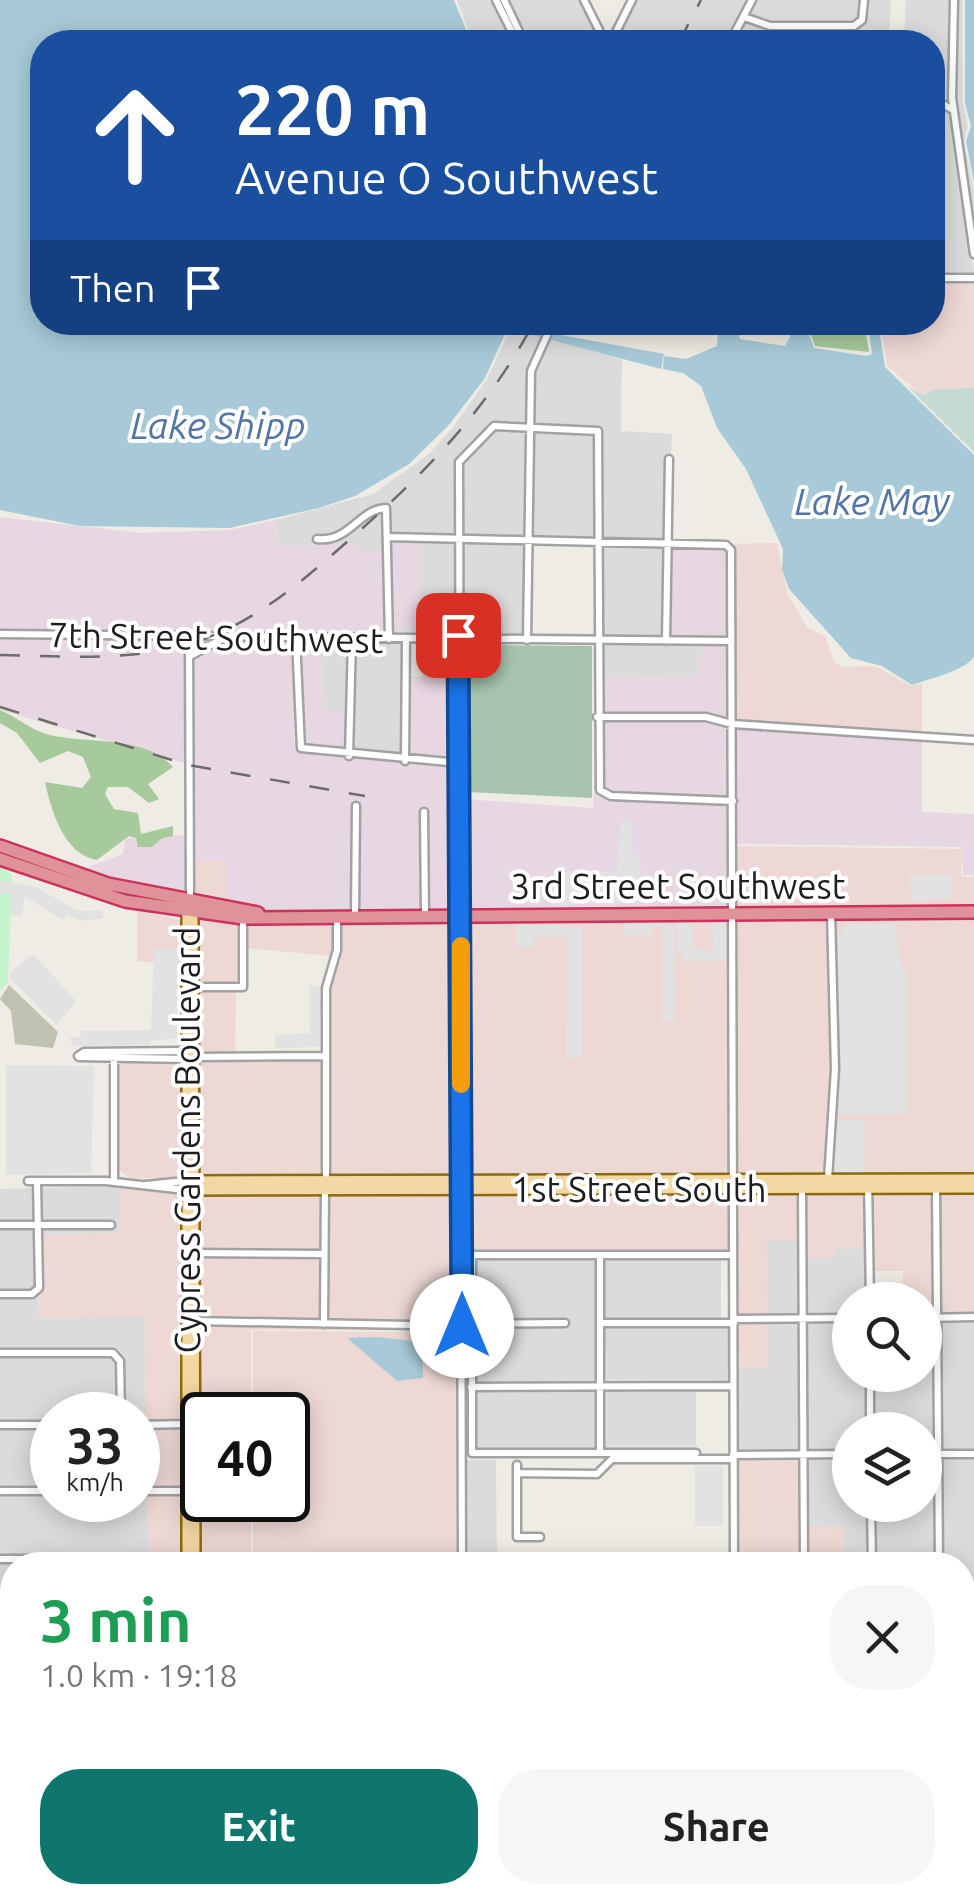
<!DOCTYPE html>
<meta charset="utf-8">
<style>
:root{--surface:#fff;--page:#f6f6f6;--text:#222;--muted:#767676;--accent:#0f766e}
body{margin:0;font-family:Ubuntu,sans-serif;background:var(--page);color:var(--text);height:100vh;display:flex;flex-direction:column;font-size:38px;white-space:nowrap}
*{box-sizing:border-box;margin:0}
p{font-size:32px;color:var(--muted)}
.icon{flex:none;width:55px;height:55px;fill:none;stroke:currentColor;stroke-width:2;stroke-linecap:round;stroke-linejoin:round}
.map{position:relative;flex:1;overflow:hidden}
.sheet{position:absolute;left:0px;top:1552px;width:975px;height:352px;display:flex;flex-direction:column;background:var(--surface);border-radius:40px 40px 0 0;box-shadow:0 5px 25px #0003}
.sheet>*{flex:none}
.hud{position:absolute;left:30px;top:30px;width:915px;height:305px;border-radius:40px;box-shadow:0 5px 25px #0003;background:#1a4fa0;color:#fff;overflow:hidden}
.buttons{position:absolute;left:832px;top:1282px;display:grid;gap:20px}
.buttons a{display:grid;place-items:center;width:110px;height:110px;border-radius:50%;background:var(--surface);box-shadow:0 5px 25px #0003;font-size:50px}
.speed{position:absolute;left:30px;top:1392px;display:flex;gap:20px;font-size:50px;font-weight:700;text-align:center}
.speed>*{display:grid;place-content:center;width:130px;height:130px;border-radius:50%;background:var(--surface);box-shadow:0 5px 25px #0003;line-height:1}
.speed small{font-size:25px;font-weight:400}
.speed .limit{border:5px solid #111;border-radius:15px;background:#fff;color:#111}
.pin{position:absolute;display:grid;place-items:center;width:85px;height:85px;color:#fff;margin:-42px;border-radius:20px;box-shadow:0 5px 15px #0006}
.me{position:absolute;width:110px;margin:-55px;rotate:0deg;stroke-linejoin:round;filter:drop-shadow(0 0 8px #0008)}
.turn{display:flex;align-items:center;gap:35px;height:210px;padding:0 40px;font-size:45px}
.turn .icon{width:130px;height:130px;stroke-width:2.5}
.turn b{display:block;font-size:70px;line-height:85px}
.then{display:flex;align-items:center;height:95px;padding:0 40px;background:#0003;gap:20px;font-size:38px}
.round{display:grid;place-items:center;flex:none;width:105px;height:105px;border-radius:40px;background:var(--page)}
.overview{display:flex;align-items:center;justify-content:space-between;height:170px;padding:0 40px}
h1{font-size:60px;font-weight:600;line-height:75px;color:#1e9e55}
.button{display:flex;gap:20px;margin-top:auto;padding:20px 40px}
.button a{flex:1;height:115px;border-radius:40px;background:var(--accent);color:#fff;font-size:40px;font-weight:600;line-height:115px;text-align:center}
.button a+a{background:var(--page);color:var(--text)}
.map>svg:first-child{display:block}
.residential{fill:#dcdbdb}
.commercial{fill:#eed8d5}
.industrial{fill:#e7d7e2}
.education{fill:#fafcdf}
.construction{fill:#c0c2b1}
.forest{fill:#a6ca9c}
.wetland{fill:#c3dbd2}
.cemetery{fill:#a7c5ae}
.park{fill:#c5f5cc}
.parking{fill:#e2e2e2}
.water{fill:#a8cad8}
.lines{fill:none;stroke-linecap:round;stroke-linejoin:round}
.canal{stroke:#a8cad8;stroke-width:5}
.minor-casing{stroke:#a2a2a2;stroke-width:11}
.major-casing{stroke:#8c6b0c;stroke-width:14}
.highway-casing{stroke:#cc325a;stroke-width:16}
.minor{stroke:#fff;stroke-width:6}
.major{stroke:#f4d8a3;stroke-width:9}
.highway{stroke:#df929a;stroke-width:11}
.rail{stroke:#6c6c6c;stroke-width:2.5;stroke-dasharray:20 20;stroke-linecap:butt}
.route-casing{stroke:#114b97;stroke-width:25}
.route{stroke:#1a73e8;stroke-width:18}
.slow{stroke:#f59e0b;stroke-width:18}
.labels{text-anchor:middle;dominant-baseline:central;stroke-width:8;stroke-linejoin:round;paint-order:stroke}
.street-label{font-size:35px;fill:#1e1e1e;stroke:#fff}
.water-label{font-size:38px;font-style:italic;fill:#5275a6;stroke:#fff}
</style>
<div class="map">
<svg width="974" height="1904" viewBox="0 0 974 1904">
<rect width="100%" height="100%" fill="#eeece4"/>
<path class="residential" d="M457,0H493L514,42H473Z
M506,0H581L602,42H527Z
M635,0H749L728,42H613Z
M755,0H861L859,19L853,23L770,24L747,16Z
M866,0H891L889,42H733L745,20L770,28H854L864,21Z
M906,0H952L949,95L933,97L932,42H904Z
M957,0H963V103L968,126L964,141L974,191V244L953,76Z
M932,101L951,111L974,275L933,276Z
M510,330L542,338L528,371L527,424H493L460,453L456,536L391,535V512L381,504L336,538L316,537L314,541L338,542L384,509V552H360L354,543L277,546L276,520L373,494L429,454L454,426L487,379Z
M547,339L622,359L621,431L672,434L671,457L666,458L664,540L601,538L599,428L532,424L534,371Z
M495,428L527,429L525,537L461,536L462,462Z
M532,429L595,432L596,538L531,537Z
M391,539L456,540V637H394Z
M461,541L525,542L524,638H461Z
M601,543L664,545V639L599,638Z
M394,641L404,642L403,759L352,754L354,643Z
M321,642L349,643L347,751L322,711Z
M599,643L658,644L704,643L698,677L599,678Z
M119,1186L120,1233L41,1235V1227H113L114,1223L41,1222L40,1188Z
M35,1188V1223H0V1189Z
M36,1227V1287L34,1291L0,1292V1228Z
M766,1241H800V1316L767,1317Z
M867,1248V1300H850V1316H805V1258H834L835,1249Z
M721,1254V1322L730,1323L728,1386H696V1453H472V1255Z
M38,1294L39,1318L145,1316L146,1422H138V1415H123V1361L117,1353L0,1350V1296Z
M925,1320H935V1452H925V1430H873V1375H925Z
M940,1320H974V1451L941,1452Z
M767,1321H800V1452H736V1368L767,1367Z
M805,1321H850V1375H868V1430H850V1452H806Z
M0,1355H112L118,1361V1415H52V1422H0Z
M0,1427H52V1489H0Z
M850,1456V1505H868L869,1565H844L843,1526H806V1457Z
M925,1456H935L936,1565H874V1505H925Z
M941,1456H974V1587H963L962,1565H941Z
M465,1460H496L497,1563L731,1565H465Z
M0,1493H52V1500H138V1494H146L150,1557H0Z
M0,1561H150V1565H12V1624H0Z
M962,1592H974V1725H963Z
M0,1760H12V1856H0Z"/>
<path class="commercial" d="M933,280H974V388L937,389L922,395L887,366L881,323L932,322Z
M777,543L787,593L807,627L825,636L834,661L841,667L875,666L911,686L922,683V735L735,721L731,544Z
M735,846L962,849L961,876L974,877V1186L869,1184L733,1189Z
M191,860H226L227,904L192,899Z
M137,910L181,920L183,914V1049L180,965L137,961Z
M197,916L241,920L236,985L197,984Z
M731,916L732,1177H463L464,917Z
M459,917L458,1177L328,1178V988L340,918Z
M335,918L334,949L323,988V1038L320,1007L324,983L331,956L246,948V920Z
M197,989H236L235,1054L197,1055Z
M197,1060L323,1061V1178L197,1179Z
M122,1062L181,1066L183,1175L179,1178H130L118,1169L116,1069Z
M119,1185L182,1192L184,1421L146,1422L145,1317L38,1318L41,1235L119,1233Z
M866,1189L867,1248L835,1249V1258H805V1190Z
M871,1189L934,1190L935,1316H925V1300H903V1271H872Z
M799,1190L800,1241H766L767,1317H736L735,1191Z
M939,1190H974V1315L940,1316Z
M458,1191L460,1323L327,1322V1192Z
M464,1191H730V1252L465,1254Z
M197,1192H322V1251H197Z
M197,1256H322V1322L197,1319Z
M736,1321H767V1367L736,1368Z
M197,1324L460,1328V1565L459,1330H251V1415H202V1488L197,1486Z
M253,1331L458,1332L456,1565H253V1500H288V1415H253Z
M184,1426V1489H146V1427Z
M736,1457H800L801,1565H736Z
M197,1491L202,1493V1500H251V1565H197Z
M146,1494H184V1557H150Z
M806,1526H843L844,1565H806Z
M61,1893H183V1904H61Z"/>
<path class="industrial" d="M0,517L140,533L229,530L276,520L278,546L354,543L360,552L385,551L386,637L0,632Z
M394,541L420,545V628L395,629L394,637L390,570Z
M670,545L727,548L729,639H669Z
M0,637L186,639L185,799L184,763L0,710Z
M225,640L293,641L294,742L300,751L457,766L459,913H427V811L422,810V913H358V804H354L353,913H287L227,904L226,860H191L192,657Z
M298,641H349L321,643L322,710L347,711V753L304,747Z
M704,643H729V720L706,715L599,714V678L697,677Z
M429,645H457V761L408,759V676L422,677L423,649Z
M599,719H706L729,725L730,799L612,794L602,789Z
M735,726L922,739V812L974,814V875H963L962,847L737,844Z
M595,784L606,798L730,803L731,911L464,913L462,799L593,808Z
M184,835L187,898L92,874L88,867L123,854L126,839Z"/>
<path class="education" d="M963,1732H974V1904H740V1893L962,1892Z"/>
<path class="construction" d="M9,985L58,1032L53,1048L15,1044L11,1011L0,999Z"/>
<path class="forest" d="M807,323H864L869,352L815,346Z
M0,710C17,717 32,731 50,735C87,744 146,735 173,767L148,784L159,799L149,803L128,787H108L105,794L114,809L138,813L141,834L173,826V836L162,838L152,847H138L136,838L129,836L97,860C64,855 51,810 45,782L82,788L91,777L83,757L68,751L40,763L17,733L0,723Z"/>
<path class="wetland" d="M907,386L923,395L936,389L974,388V452Z"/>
<path class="cemetery" d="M467,645L592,646V798L467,792Z"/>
<path class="park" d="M0,868L12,874L8,983L0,991Z"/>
<path class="parking" d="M621,821H632V855L640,856L642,903L558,905V872H616Z
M952,874V899L912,900L909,875Z
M0,880L34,886L78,911L101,910L104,918L81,921L68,915L63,920L25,897L21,916L10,915L11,893L0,894Z
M712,919L729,925V961H683V952H677V921H693V947L713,953Z
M664,921L665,926L674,925L675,1022H662L661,926H652V936H624V922Z
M516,924L582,926V1056L578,1058H566L568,937H534L535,948L516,947Z
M846,924H895L901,967L907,972V1114H836L837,941Z
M154,949H178L177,1038L151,1041L150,1045L73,1046L69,1038L81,1036V1031L151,1030Z
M33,954L76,1001L57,1025L10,979L11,971Z
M309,985L320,988V1047L275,1048V1035L310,1034Z
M6,1065L94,1066L91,1173L6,1175Z
M864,1120L865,1173H832V1121Z
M598,1349H607V1379H716V1387H700V1392H607V1445H697V1455H606V1445H594V1391H607L606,1379H598Z
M695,1466H723V1526H695Z"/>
<path class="water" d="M0,0H454L471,42H42V322L510,323L485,378L448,426L409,464L355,496L319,508L229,528L80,526L0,510Z
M965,0H974V183L966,141L971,126L965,103Z
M719,323H735L740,339L785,346L790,337L788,323H805L814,348L867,356L872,354L868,323H878L885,367L974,455V657C962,672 931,678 912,685L882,666L851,658L789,589L782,570L783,549L746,469L717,428L701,386L683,373L663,369L664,356L686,359L717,346Z
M550,333L664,354L661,369L547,339Z
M378,1337L422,1342L423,1378L397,1381L347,1338Z"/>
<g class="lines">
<path class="canal" d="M509,326L549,337"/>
<g class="minor-casing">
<path id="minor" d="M496,0L517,42
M504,0L524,42
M584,0L605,42
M954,0L952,98L974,254
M744,17L770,26H854L862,20L864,0
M611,42L632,0
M730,42L752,0
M934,99L953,110
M932,278H974
M388,537L726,545L731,550L734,1565
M317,539C349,543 359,509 386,508L389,639
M0,634L731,641
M189,638L190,900
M296,639L301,748L459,763
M527,640L531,371L553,322
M666,641L669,459
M190,656L222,639
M597,717H706L732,724L974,740
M349,756L352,639
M405,761L406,639
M424,812L425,915
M355,916L356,806
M195,987H243V918
M78,1056L84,1052L185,1051
M79,1057L185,1059
M195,1057L326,1056
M828,1179L835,1069L831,913
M868,1179L870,1300
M326,1180V988L337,950V917
M28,1181H106L185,1190
M114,1182V1052
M146,1185L185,1181
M936,1185L939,1565
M802,1186L804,1565
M0,1225H111
M194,1253L324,1254
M0,1294H32L39,1288L37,1181
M925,1318L974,1317
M734,1319L850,1318
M194,1321L463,1326
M600,1323H734
M324,1324L325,1191
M472,1324L565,1323
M0,1353H113L120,1361L121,1415
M870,1375V1430
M471,1387L733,1386
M0,1425H52
M138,1425L188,1424
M600,1453V1255
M696,1453H472V1255H733
M925,1454H974
M733,1455L850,1454
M517,1465V1537H540
M517,1473L597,1474L612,1459H733
M0,1491H52
M138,1491H187
M871,1505L872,1565
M0,1559H189
M462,1565L459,462L494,426L598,431L600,790L611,796L733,801
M962,1589H974
M0,1627H12
M0,1695L12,1694
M962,1728H974
M0,1758L12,1757
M0,1858H12
M27,1892V1904
M260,1892V1904
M327,1892V1904
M395,1892V1904
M462,1892V1904
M734,1892V1904
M530,1904V1892
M598,1904L599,1892
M666,1904V1892"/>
</g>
<g class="major-casing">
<path id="major" d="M193,908L195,1565
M185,1181L974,1179
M185,1190L974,1188
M187,1565V908
M186,1904V1892
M194,1904V1892"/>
</g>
<g class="highway-casing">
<path id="highway" d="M0,846L108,884L258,913
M0,859L125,901L243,918L974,912"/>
</g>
<use href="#minor" class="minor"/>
<use href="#major" class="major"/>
<use href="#highway" class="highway"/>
<path class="rail" d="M679,42L701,0
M0,655C63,656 128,662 189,644C252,625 299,584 348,541C422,476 487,411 534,322
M0,707L188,765L365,796"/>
</g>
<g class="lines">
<g class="route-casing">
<path id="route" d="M458,635L462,1326"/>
</g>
<use href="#route" class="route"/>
<path class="slow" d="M461,946V1084"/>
</g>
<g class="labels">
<g class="street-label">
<text transform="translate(216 637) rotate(1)">7th Street Southwest</text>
<text x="678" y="886">3rd Street Southwest</text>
<text transform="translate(187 1140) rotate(-90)">Cypress Gardens Boulevard</text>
<text x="639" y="1189">1st Street South</text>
</g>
<g class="water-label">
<text x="218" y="425">Lake Shipp</text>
<text x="872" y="501">Lake May</text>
</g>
</g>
</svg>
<div class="buttons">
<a><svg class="icon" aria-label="search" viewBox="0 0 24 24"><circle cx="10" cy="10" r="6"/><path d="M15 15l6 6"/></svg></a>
<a><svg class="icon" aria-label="layers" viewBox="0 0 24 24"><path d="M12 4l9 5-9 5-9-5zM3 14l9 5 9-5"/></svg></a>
</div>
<div class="speed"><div>33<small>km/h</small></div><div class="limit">40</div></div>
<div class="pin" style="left:458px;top:635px;background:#d93025"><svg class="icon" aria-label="arrive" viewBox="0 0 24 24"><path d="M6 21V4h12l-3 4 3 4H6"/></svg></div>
<svg class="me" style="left:462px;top:1326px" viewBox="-20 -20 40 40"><circle r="19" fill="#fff"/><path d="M0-13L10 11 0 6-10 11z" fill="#1a73e8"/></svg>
<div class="hud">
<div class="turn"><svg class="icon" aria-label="ahead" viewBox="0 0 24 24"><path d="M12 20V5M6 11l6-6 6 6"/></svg><div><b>220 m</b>Avenue O Southwest</div></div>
<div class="then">Then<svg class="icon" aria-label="arrive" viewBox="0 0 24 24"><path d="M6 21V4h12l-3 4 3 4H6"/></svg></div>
</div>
<section class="sheet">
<div class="overview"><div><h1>3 min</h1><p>1.0 km · 19:18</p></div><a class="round"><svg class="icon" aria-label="close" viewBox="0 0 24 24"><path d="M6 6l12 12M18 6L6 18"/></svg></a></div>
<div class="button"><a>Exit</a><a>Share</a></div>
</section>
</div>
